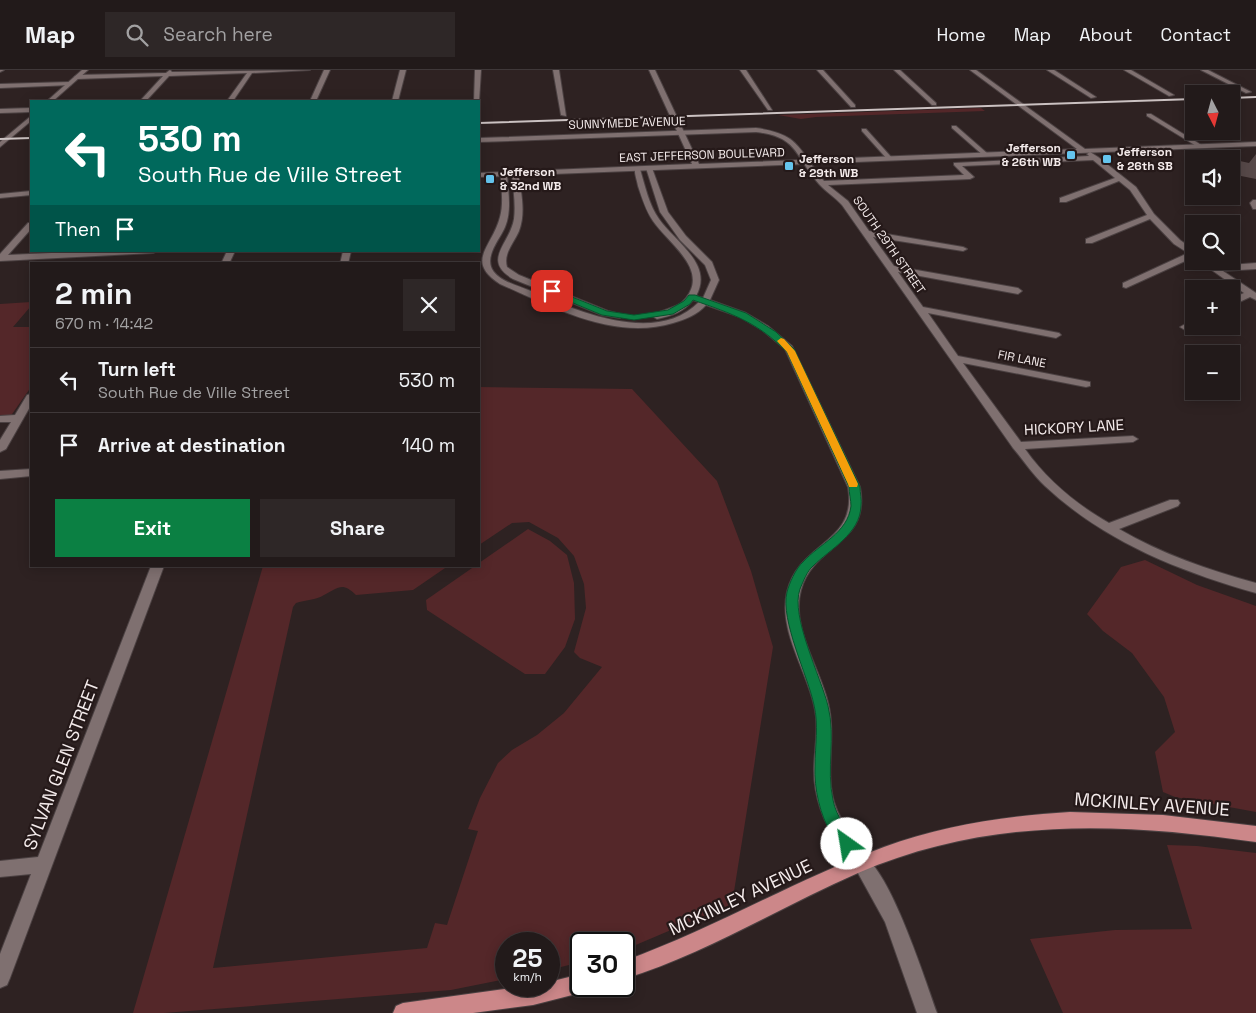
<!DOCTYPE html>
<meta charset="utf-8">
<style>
:root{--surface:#221a1a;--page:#2e2727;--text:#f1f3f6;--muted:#a2a1a2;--line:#3f3839;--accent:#0b8043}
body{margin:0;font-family:"Space Grotesk",sans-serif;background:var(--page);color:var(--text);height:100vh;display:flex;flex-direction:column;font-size:19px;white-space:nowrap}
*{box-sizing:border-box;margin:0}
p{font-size:16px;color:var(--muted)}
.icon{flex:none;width:28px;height:28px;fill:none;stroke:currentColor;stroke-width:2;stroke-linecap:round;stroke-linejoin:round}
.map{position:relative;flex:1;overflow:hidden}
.panel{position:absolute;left:30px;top:192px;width:450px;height:305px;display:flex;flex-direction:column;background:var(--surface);border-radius:0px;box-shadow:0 2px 12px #0003,0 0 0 1px var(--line)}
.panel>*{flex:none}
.guide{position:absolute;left:30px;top:30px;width:450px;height:152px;border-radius:0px;box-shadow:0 2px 12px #0003,0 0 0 1px var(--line);background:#00695c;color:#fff;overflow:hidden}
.needle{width:32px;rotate:174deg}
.tools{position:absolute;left:1185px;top:15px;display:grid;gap:10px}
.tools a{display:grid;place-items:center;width:55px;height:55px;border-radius:0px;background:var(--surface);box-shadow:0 2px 12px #0003,0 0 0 1px var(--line);font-size:25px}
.speed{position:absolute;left:495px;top:862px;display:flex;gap:10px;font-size:25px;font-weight:700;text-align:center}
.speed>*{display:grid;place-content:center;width:65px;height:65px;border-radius:50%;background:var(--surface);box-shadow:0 2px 12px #0003,0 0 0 1px var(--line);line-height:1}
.speed small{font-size:12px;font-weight:400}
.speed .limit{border:2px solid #111;border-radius:8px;background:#fff;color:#111}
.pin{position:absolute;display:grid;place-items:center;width:42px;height:42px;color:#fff;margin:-21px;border-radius:10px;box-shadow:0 2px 8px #0006}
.me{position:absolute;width:55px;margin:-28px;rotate:328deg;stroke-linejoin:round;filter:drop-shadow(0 0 4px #0008)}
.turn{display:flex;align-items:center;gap:18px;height:105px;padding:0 25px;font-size:22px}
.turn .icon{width:65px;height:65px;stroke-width:2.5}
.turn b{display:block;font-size:35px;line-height:42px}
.then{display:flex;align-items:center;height:48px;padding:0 25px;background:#0003;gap:10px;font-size:19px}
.round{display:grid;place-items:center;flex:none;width:52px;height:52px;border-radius:0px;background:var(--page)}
.overview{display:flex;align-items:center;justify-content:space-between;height:85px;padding:0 25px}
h1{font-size:30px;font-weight:800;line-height:38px}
.cta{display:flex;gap:10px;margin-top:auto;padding:10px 25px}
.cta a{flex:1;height:58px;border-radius:0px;background:var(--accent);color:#fff;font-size:20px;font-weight:800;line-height:58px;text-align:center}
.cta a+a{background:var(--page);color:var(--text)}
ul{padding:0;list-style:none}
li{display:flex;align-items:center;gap:15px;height:65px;padding:0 25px;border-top:1px solid var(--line)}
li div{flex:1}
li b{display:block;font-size:19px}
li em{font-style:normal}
header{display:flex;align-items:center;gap:30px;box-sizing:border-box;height:70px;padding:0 25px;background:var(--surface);border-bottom:1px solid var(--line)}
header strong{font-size:24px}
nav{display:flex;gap:28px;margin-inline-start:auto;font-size:18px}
.search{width:350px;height:45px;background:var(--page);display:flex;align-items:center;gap:12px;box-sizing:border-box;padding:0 18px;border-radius:0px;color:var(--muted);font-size:19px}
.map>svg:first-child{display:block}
.green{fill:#542729}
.building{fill:#574949}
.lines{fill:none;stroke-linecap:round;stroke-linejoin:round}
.street-casing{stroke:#4b4142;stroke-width:2}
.secondary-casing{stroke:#4b4142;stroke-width:2}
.primary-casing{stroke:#4b4142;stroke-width:2}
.street{fill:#7f7070;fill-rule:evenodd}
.secondary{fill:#7f7070;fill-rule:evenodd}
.primary{fill:#cc8789;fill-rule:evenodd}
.rail{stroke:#cbc2c2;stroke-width:2}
.route{fill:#0b8043;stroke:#07532c}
.slow{fill:#f59e0b}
.poi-dot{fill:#65c5ee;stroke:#251919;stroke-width:2}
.labels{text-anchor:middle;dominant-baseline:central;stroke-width:4.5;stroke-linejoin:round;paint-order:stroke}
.far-street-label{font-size:12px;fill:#f4ebeb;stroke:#251919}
.far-poi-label{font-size:12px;font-weight:bold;fill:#f4ebeb;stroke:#251919;text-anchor:start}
.street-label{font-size:15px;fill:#f4ebeb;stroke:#251919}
.near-street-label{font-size:18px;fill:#f4ebeb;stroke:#251919}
</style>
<header>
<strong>Map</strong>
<div class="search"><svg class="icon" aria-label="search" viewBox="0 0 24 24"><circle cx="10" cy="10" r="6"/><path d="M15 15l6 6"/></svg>Search here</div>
<nav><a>Home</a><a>Map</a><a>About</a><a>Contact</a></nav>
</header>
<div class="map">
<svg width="1256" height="943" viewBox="0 0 1256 943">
<rect width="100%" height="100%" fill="#2e2222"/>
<path class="green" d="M981,38L985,41L816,47L801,49L778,45Z
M31,232V236L13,257H31V317L10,347L0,348V234Z
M479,317L632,319L717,411L751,501L773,577L732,834L624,880V874H581V892L549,900V874H506V909L451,920L164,943H133L263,496H448L413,520L356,525C342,511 338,518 324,525C316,530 305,530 296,533L293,537L213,898L427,878L435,853L447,855L478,761L468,759L480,728L498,693L512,680L537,665L564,643L602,597L580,588L574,582L586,538L584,514L574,486L558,468L529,452L512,453L479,475Z
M528,459L550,471L567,485L574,513L575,549L565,577L545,604H525L427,540L426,530L475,496H479V493Z
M1145,490L1197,515L1256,536V742L1175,727L1163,722L1155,682L1175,662L1164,627L1132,583L1103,561L1087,544L1121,497Z
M1167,775L1197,776L1256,783V943H1063L1030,869L1115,860L1192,859Z"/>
<path class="building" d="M1256,84V109L1231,104V89L1249,93Z"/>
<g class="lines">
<g class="street-casing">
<path id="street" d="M0,0H4L0,2Z
M170,0L172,2L310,0L252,3L233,31H227L247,3L169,6L146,31H140L163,6L77,9L74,7L77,5L166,3Z
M324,0H330L316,31H310Z
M400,0H406L398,31H392Z
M475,0H481L479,32L474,31Z
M553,0H559L566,46L561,45Z
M740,0H746L772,40H768Z
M817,0H823L855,35V37H851Z
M894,0H900L936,33V35H932Z
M1047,0H1054L1096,27L1091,28Z
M1124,0H1131L1174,25L1169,26Z
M1201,0H1208L1251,22L1246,23Z
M69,12L71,15L0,18V14Z
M31,38V42L0,43V39Z
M1147,44H1151L1203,76L1198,77L1147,46Z
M952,56H956L988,84V86H984L952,58Z
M756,58C801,64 798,80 824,111L964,105L954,95V93L1089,86L1087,84L1090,82L1098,87L1136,117L1154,144L1180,170L1194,180V187L1126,218L1123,217V213L1188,183L1174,174L1150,149L1092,173H1086V169L1147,145L1130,120L1119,111L1066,132H1060V128L1115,108L1093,90L962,96L974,107L970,109L828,115L848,131L869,161L963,177L967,179L963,181L873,167L894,196L1018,218L1022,221L1018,224L898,202L923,237L1059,263L1061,265L1056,268L928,243L958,286L1090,312V316L1086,317L963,293L1021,372L1133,366L1138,369L1133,372L1025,379C1046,409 1077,435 1109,453L1170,430H1178L1180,433L1178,436L1119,459C1162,484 1208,500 1256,513V523C1179,501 1105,472 1045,416C1033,405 1024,391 1013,378L842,135C835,127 826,122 819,114C794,86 799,67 756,62L479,72V68Z
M862,59H866L892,88V90H888L862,61Z
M649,96L652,98L668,142L686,166L712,192L719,210L710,230L746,243L768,256L792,276L860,417C871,475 813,474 801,520C790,559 822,600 829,637C836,668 825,701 834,732C841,756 861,772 871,794L868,800L862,802C852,798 846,787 840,777C823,752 813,726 814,696C815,676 819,655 814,635C806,599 778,560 787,522C799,471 858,474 848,417L785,279L762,260L740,247L706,235C697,245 686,249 673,253C614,271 553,237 500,214C464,191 493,176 500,147C504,133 501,118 501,104L504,102L507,104C508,122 512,140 505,157C500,169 485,185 492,199C498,211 519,216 531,221C577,241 656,276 699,232L693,230C684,242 671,246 657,249L652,246C662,238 677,240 686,228C709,199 668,173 653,151C646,141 642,128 638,116C637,110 634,103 635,98L640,99C645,116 649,135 659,149C675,172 714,194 696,226L703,228L711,210L705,195L680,170L660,142L646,98Z
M515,101L518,103C521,121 526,143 519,161C514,173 503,183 507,197L519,205L608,241L620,244V248L602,245L513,209C481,190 510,174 514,149C516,134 513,118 512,103Z
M1253,130H1256V139H1253L1250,133Z
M28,153H31V159L8,185L94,181H157L153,183L0,191V184Z
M227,181H235L229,194H221Z
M343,181H351L348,194H340Z
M1199,191H1209L1216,196L1256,193V199L1223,201L1256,223V230L1250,227L1231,236V229L1244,223Z
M1194,249V256L1185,260L1180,257Z
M31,324V335L6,379L0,382V370L11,352H0V346L15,345L27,325Z
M31,399V406L0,409V401Z
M151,496H164L10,908L7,915L0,918V884L31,804L0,807V791L38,787Z"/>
</g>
<g class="secondary-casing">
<path id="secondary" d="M82,0H88L53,31H47Z
M649,0H655L699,94L1077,79L970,0H976L1085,79L1256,72V76L479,107V103L692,94Z
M31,46V51L0,77V72Z
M31,121V125L0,128V124Z
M862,786C889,796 926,913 937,943H917L885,852L853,794L856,788Z"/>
</g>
<g class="primary-casing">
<path id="primary" d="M1070,742L1163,745L1256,756V772C1119,752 988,747 858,803C780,837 706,884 624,909V891C713,859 795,810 884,777C944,755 1006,746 1070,742Z
M581,904V916H590L588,921L533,935L473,943H393L396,936L403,933L526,916H549V912Z"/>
</g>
<use href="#street" class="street"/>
<use href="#secondary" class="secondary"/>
<use href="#primary" class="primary"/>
<path class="rail" d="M1231,28L1256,27
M479,53L1194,29
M0,69L31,68"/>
</g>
<path class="route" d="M552,219L607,241L634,245L668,240L684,231L689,225H695L746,243L776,262L794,279L860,417C860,423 862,430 861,436C860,464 830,479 813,496C807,501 803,512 800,519C790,546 821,607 828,636C836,667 826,699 833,730C836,747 848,759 854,774L852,779L847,781C839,778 836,771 832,765C820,745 814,719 815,696C815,676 819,655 814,635C808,606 780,550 787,522C789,514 796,498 803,492C819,474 848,463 851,436C851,430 849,423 849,417L787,282C757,252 733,244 693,230L690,234L673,244L634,250L602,245L549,223L548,221Z"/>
<path class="slow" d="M781,268L784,269L795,281L858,414L857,417H849L848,414L787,282L777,271Z"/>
<g class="poi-dot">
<rect x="1066" y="80" width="10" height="10" rx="2.5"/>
<rect x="1102" y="84" width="10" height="10" rx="2.5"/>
<rect x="784" y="91" width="10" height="10" rx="2.5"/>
<rect x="485" y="104" width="10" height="10" rx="2.5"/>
</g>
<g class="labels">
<g class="far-street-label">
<text transform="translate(627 53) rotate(-2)">SUNNYMEDE AVENUE</text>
<text transform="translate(702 85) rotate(-2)">EAST JEFFERSON BOULEVARD</text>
<text transform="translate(889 175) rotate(55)">SOUTH 29TH STREET</text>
<text transform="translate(1022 289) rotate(11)">FIR LANE</text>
</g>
<g class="far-poi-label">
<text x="1061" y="78" text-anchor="end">Jefferson<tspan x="1061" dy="14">&amp; 26th WB</tspan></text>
<text x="1117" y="82">Jefferson<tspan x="1117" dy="14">&amp; 26th SB</tspan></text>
<text x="799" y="89">Jefferson<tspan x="799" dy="14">&amp; 29th WB</tspan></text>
<text x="500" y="102">Jefferson<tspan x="500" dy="14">&amp; 32nd WB</tspan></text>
</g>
<g class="street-label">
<text transform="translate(1074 357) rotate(-3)">HICKORY LANE</text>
</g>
<g class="near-street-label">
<text transform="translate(61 695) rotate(-69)">SYLVAN GLEN STREET</text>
<text transform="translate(1152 734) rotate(4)">MCKINLEY AVENUE</text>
<text transform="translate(740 827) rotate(-25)">MCKINLEY AVENUE</text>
</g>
</g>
</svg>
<div class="tools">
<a><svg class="needle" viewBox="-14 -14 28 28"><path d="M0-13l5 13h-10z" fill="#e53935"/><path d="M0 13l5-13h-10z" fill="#a2a1a2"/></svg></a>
<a><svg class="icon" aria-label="sound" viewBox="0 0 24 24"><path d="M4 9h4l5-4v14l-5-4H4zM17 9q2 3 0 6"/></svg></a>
<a><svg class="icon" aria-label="search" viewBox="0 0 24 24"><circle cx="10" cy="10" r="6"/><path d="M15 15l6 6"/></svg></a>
<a>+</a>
<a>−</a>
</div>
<div class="speed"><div>25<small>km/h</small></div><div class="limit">30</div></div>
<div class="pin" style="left:552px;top:221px;background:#d93025"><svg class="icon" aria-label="arrive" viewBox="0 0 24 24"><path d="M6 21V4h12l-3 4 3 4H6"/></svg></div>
<svg class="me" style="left:847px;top:774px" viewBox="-20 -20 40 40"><circle r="19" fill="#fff"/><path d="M0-13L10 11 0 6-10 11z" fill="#0b8043"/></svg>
<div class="guide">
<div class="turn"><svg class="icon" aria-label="left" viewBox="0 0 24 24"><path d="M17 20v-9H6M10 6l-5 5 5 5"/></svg><div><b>530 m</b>South Rue de Ville Street</div></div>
<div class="then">Then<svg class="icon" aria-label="arrive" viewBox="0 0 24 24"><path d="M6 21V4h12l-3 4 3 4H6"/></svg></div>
</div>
<section class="panel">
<div class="overview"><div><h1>2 min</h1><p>670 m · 14:42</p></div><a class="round"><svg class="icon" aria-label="close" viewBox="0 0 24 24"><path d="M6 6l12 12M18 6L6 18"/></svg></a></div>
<ul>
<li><svg class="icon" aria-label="left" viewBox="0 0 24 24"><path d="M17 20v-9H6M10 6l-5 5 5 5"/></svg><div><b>Turn left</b><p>South Rue de Ville Street</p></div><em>530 m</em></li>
<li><svg class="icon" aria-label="arrive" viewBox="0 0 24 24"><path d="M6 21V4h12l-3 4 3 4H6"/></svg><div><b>Arrive at destination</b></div><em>140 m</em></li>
</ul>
<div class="cta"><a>Exit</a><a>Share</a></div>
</section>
</div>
